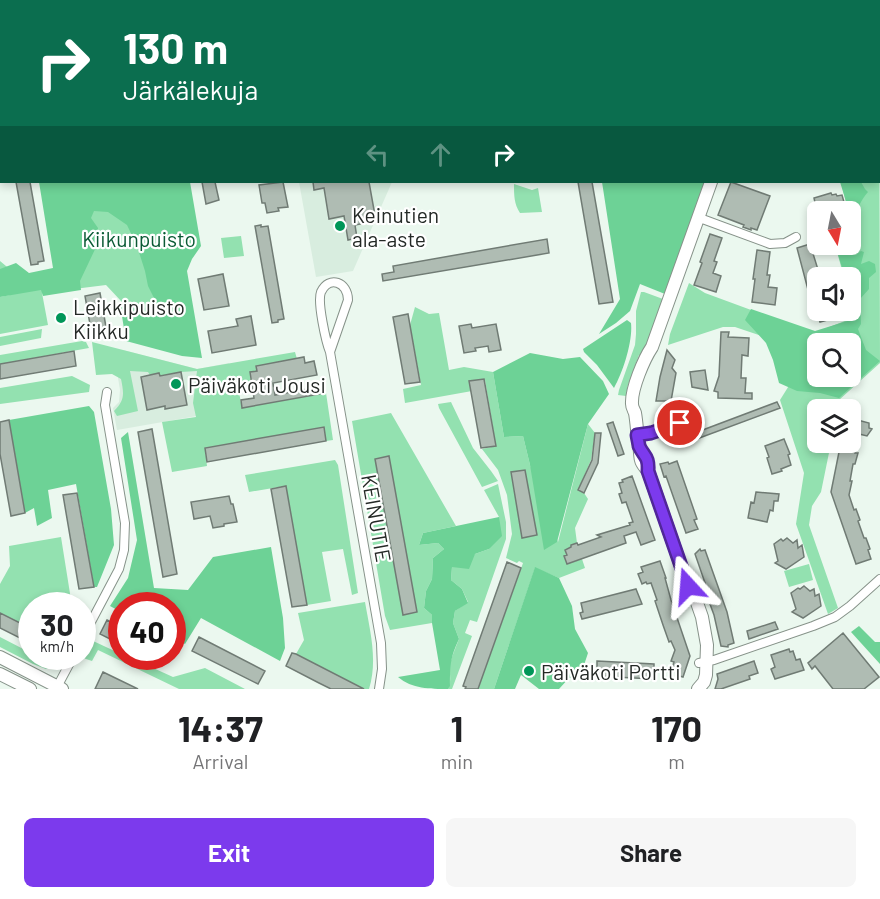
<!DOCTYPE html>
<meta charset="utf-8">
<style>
:root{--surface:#fff;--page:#f6f6f6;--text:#202124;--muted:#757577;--accent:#7c3aed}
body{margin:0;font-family:Barlow,sans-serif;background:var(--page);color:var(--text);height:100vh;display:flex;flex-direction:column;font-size:22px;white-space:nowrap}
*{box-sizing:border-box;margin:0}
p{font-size:20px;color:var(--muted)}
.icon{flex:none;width:33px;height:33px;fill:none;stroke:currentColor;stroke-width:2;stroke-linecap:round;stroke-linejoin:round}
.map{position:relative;height:689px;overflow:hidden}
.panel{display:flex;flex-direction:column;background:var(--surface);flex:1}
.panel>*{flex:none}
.top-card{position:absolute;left:0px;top:0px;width:880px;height:183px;box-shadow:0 3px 9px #0003;background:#0b6e4f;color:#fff;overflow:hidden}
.needle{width:39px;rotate:170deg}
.controls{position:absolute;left:807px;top:201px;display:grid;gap:12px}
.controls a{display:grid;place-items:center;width:54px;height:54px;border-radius:9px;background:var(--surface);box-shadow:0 3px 9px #0003;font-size:30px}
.speed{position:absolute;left:18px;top:592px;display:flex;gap:12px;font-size:30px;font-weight:700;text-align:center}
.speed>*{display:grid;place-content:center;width:78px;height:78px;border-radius:50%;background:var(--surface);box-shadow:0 3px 9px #0003;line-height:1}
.speed small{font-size:15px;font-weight:400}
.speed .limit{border:9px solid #d22;background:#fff;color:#111}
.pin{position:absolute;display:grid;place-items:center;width:51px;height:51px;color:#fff;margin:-26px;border:3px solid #fff;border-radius:50%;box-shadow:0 2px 6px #0007}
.me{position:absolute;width:66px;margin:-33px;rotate:341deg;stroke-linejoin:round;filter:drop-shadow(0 0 4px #0008)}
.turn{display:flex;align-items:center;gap:21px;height:126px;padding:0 24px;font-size:27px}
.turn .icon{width:78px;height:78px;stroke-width:2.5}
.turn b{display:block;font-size:42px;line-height:51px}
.lanes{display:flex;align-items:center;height:57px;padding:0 24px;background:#0003;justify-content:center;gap:30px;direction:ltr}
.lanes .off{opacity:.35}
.eta{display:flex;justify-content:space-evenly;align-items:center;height:102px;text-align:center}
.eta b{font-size:36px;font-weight:700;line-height:42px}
.action{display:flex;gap:12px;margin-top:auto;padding:12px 24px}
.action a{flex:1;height:69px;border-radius:9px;background:var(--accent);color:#fff;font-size:24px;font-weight:700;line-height:69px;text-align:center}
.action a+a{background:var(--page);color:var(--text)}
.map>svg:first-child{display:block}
.built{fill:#d8eddf}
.green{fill:#93e1b0;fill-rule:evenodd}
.forest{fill:#6dd296;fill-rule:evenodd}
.building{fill:#afbcb3;stroke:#707b74;stroke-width:1.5}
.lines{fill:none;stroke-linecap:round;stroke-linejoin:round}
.street-casing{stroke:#869289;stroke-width:10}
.secondary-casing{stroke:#869289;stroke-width:14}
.street{stroke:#fff;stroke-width:8}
.secondary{stroke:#fff;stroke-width:12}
.route-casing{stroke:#51269a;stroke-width:15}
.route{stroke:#7c3aed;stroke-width:10}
.poi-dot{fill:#009658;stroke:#fff;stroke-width:2}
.labels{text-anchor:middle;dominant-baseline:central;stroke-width:4.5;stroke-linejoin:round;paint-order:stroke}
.poi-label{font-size:21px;fill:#242926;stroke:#fff;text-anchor:start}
.park-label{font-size:21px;fill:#0a5a34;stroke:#fff}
.street-label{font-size:21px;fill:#242926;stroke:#fff}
</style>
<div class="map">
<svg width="880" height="689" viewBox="0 0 880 689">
<rect width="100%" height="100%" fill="#ebf8ef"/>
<path class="built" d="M299,182H392L353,271L316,277Z
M123,350L197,369L229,363L237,409L117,430L113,408L119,402L120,390L118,378Z"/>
<path class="green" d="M457,0H825L824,2H455Z
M879,17L880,363L839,400L837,409L818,410V442L831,443L821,492L812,506L809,525L838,608L828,614L796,524L804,473L780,400L810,352L735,327H723L668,345L670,334L689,283L705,293L814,333L855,317L851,301L850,278L844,277L835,245L850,244V212L848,211L841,182H879ZM818,344H850V376H818Z
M79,182L185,270L201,357L128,339L121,301L106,285L42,293L48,325L0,334V297L10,295H0V261L18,276L55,269Z
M514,184L532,190L538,188L542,212L520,213C514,204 514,195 514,184Z
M241,236L244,256L224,258L221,238Z
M641,292H644L663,299L643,356L639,355L628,385L626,396L618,395L619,390L635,345L636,334V311Z
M415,307L429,314L439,313L449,370L464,367L493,372L504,437L523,436L530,465L558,542L588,424L595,433L591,460L578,490L584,493L588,499L575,528L577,543L571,545V547L565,550L567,555L564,556L567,564L582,559L585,568L559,578L535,568L494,689H478L523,563L519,561L517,563L506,558L512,534L507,495L498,470L482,449L496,446L485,380L470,382L472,391L405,403L403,389L421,385L410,325Z
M42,329L41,338L0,346V337Z
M82,341L86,342L89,348L0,364V355Z
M92,342L197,369L295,352L297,359L257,366V371L250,372L252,386L238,387L242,408L326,393L333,440L326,441L324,428L205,448L207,466L172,472L162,422L196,417L193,403L197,371L181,372L160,376L159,373L150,375L148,372L130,371L138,411L117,416L114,411C125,400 124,394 121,379L112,374L96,375Z
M72,376L90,385L89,392L0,404V388Z
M451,402L473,448L491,471L498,481L482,487L439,408L438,404Z
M391,413L456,526L423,533L419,545L438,543L444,549L433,558L432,579L426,591L424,608L432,615V623L390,630L385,616L352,421Z
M335,460L338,465L358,593L352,595L343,549L322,552L331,601L307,605L285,486L249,492L245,475Z
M498,484L506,522V539L477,622L470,620L465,633L472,636L452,689H448C452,681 449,672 450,664C452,655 456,647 459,639L453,623L455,611L468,602L462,589L451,580L452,567L475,554L489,549L499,517L484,490Z
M61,537L72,606H32L31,629L0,613V584L10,566L9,546Z
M809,564L813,580L789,587L784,571Z
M365,602C370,631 378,660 369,689H357L296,654L304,640L298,613Z
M0,637L31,653L32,657H40L55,665L46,669L33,664L0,647Z
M91,640L121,654L122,657H129L173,677L205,668L245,689H179L98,650L92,661L83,658Z"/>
<path class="forest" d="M39,182H190L201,246L192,259L187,271L202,358L182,356L126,341L120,304L160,310L148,286L145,271L137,246L127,225L108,212L94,211L91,218L98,228V243L80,281L81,290L43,296L41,290L0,297V269L16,263L29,273L53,268Z
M602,182H706L665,294L640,284L630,311L616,323L599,334L620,299Z
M840,182H861L865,189L868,192C861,200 857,210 851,219L850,212L849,211Z
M835,245H842L848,250V255H856L861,251L864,252L861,264L869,261L875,264L876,272L869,278V289L860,299L861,324L858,329L866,350L880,361L839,398L820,393L797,391L779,383L773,360L766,343L745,320L751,309L815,331L857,318L851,295L850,278L845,277ZM818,344H850V376H818Z
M627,320L631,323C633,341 623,372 614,388L597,365L584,352L583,349Z
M530,353L563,359L580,357L603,381L609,394L588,424L557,542L544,550L530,465L523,436L504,437L493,372Z
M89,406L94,412L111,509L114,545L97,587H94L76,484L48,490L52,518L37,526L34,508L25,513L9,420Z
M128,432L154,588L188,590L213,557L271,547L283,618L285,648L280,661L201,618L185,644L173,638L172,606H122L121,612L110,606L128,578L137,540L121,438Z
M499,517L502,536L489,549L475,554L469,569L452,567L451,580L462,589L468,603L455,611L453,623L459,639C450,658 450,666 450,686L448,689C430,689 412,689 398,677L440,670L432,623V615L424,608L426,591L432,579L433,558L444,549L438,543L419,545L423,533Z
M535,567L559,578L572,606L575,629L588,653L580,677L569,678L559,689H539L521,675L515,689H494Z
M859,626L875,642H880V664L851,632Z"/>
<path class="building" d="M16,182H30L44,261L38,262V264L31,265Z
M202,182H215L219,200L206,204Z
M283,182L288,207L278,208L279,211L267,213L265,203H262L259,185Z
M313,182H369L376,221L355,225L357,238L348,240L344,216L329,219L324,188L314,190Z
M578,182H592L613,302L599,304Z
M731,182L770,196L757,230L751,228V230L743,227L744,225L718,215Z
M831,193L832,195L836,194L837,196L842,195L846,209L838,212H818V228H816L810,209L816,207L814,198Z
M261,225V227L268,226L284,319L278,320V322L272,323L255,226Z
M710,234L722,238L714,261L717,262L713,273L721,276L716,292L694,285L702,263L700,262Z
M547,239L549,253L383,281L382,274L394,272L393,266Z
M810,244L820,276L818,277V299L811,301L797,248Z
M757,250L770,252L767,275H770L768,287L777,288L775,305L752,302L755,279H753Z
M223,274L229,306L204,310L198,279Z
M100,293L106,327L91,330L85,296Z
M816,310H840L842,316L820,322Z
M408,314L420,382L405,384L393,317Z
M251,316L256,345L212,353L208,331L238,326L236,319Z
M471,324L472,328L496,324L501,350L489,352L488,346L475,348L476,351L464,353L459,326Z
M721,332H729L728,337L749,338L748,356L742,355L741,378H746L745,393H752V399L718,398V392L714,391L719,376Z
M667,350L675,360L672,368L676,373L671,401H656L660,377Z
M74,351L76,366L0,379V364Z
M304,357L305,363L314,361L317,375L273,383L275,395L318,387L320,394L242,408L241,400L254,398L250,372L257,371L256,366Z
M705,370L708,390L692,387L690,372Z
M181,372L187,405L165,409V406L147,410L141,377L159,373L160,376Z
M484,379L496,446L481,448L469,381Z
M777,402L780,408L694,440L692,434Z
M850,418L869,423V428L872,429L867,436L859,434L855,453H858L855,464H853L850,481H852L849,495L854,510L856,509L860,520L858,521L864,538H866L870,549L868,550L871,559L856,564L831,492L841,442H850Z
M9,420L25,513L11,516L0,454V422Z
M613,422L624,454L618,456L607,424Z
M324,427L326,441L207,462L205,448Z
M152,429L177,574L163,577L138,432Z
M595,433H601L598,463L584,493L578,490L592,460Z
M784,439L790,454L788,455L791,465L781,469L782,471L772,474L767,458L769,457L765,446Z
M389,456L417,612L403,615L375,459Z
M677,461L697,519L694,520L698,529L686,533L666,476L664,477L660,464L668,462L669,464Z
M525,470L537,535L522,538L511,472Z
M632,476L655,540L641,545L636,532L624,536L626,543L567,564L564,556L567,555L565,550L571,547V545L577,543L578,545L601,537L597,535L630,525L629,523L633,522L626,502L622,503L619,494L622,493L619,483L623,482L622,480Z
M286,486L307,605L292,607L271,489Z
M756,492L779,494L778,501H774L773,511L770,510L767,522L748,518L751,502L754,503Z
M77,493L94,587L79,589L63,495Z
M229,496L231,504H233L237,522L224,524V526L213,528L210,516L194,519L191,502Z
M787,538L793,543L797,540L798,548L802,545L804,557L786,569L775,563L778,561L774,544L781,539L783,541Z
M700,549L701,551L705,550L727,612L734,643L728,645V647L721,646L714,615L710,604L712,603L695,554Z
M660,561L666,578H665L671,600L690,656L683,677L676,675L677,672L674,671L675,669L672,668L674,662L671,661L675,650L671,641L669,642L663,625L655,601L657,600L651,583L647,584L646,582L642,584L638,574L643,572L641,567Z
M507,562L521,568L478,689H465L466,687L463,686Z
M804,586L810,591L814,589L815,596L819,594L821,606L803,618L792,612L796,609L791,593L798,588L800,589Z
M636,589L642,604L582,619L580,613L583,612L581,603Z
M0,613L32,629V644L0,628Z
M107,620L122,628V645L100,634Z
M775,622L778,629L749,639L747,631Z
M843,633L879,677L864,689H833L815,666L812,669L808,663Z
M199,637L265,671L258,684L192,651Z
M789,649L790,652L793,651L796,660L800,659L804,670L775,679L771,669L775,667L771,655Z
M292,653L296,654L364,689H331L319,683L286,666Z
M597,661L654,664V679L594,676L595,670H597Z
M754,661L758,673L749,676L750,679L721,689H715L718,679L717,674Z
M103,672L138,689H95Z"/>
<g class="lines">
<g class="street-casing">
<path id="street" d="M329,0L332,2
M444,2L446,0
M0,57H2
M697,217L770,244L785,243L796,237
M330,352L348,300C348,282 329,275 321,292C317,302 326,342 330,352L381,643L382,669L379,689
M637,435L651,433L680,423
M82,639L119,569L124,550L125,523L105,405L107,392
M699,663L714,660L813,626L835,617L850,606L880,579
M56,689L73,657"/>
</g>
<g class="secondary-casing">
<path id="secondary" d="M831,2L832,0
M648,464V471L688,586L693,592L695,597L702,617L707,645L706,675L704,682L698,689
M648,471C637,458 642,459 639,446C637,435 637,424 635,413C634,410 632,408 632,404C631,389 644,359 652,347L711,182
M0,657L62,689
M0,674L30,689"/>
</g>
<use href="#street" class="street"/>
<use href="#secondary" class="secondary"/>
</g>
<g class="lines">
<g class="route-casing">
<path id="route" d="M680,423L651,433L637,435C637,436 639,444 639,446C644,457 649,456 648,471L688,586"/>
</g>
<use href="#route" class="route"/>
</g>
<g class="poi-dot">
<circle cx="340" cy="226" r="6"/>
<circle cx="61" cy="318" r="6"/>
<circle cx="176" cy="384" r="6"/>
<circle cx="529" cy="671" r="6"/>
</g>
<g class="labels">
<g class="poi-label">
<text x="352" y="214">Keinutien<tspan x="352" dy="24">ala-aste</tspan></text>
<text x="73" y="306">Leikkipuisto<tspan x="73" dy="24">Kiikku</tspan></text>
<text x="188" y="384">Päiväkoti Jousi</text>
<text x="541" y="671">Päiväkoti Portti</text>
</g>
<g class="park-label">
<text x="139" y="238">Kiikunpuisto</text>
</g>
<g class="street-label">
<text transform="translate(377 518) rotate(80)">KEINUTIE</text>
</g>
</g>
</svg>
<div class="controls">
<a><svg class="needle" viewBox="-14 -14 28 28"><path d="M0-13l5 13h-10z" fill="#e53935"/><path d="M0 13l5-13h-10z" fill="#757577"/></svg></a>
<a><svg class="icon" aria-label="sound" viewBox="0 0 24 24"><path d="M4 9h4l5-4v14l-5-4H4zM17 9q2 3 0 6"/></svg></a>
<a><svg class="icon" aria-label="search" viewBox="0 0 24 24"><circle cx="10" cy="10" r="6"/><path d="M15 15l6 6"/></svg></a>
<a><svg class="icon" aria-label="layers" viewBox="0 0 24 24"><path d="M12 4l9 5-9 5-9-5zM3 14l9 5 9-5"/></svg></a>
</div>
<div class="speed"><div>30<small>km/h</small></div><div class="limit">40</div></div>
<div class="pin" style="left:680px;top:423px;background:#d93025"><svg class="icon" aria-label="arrive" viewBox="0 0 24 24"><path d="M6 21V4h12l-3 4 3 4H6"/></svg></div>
<svg class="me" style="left:688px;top:586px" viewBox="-20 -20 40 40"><path d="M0-17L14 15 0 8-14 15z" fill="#7c3aed" stroke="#fff" stroke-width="4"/></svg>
<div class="top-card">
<div class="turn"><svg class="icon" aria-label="right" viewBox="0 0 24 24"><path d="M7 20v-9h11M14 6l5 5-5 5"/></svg><div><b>130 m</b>Järkälekuja</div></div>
<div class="lanes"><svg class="icon off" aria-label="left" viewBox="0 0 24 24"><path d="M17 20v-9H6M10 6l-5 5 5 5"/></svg><svg class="icon off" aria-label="ahead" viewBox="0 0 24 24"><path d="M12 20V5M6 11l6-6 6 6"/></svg><svg class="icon" aria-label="right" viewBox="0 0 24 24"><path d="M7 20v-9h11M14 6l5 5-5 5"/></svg></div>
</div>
</div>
<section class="panel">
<div class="eta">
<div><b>14:37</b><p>Arrival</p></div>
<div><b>1</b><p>min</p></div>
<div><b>170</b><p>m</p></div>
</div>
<div class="action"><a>Exit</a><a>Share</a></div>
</section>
